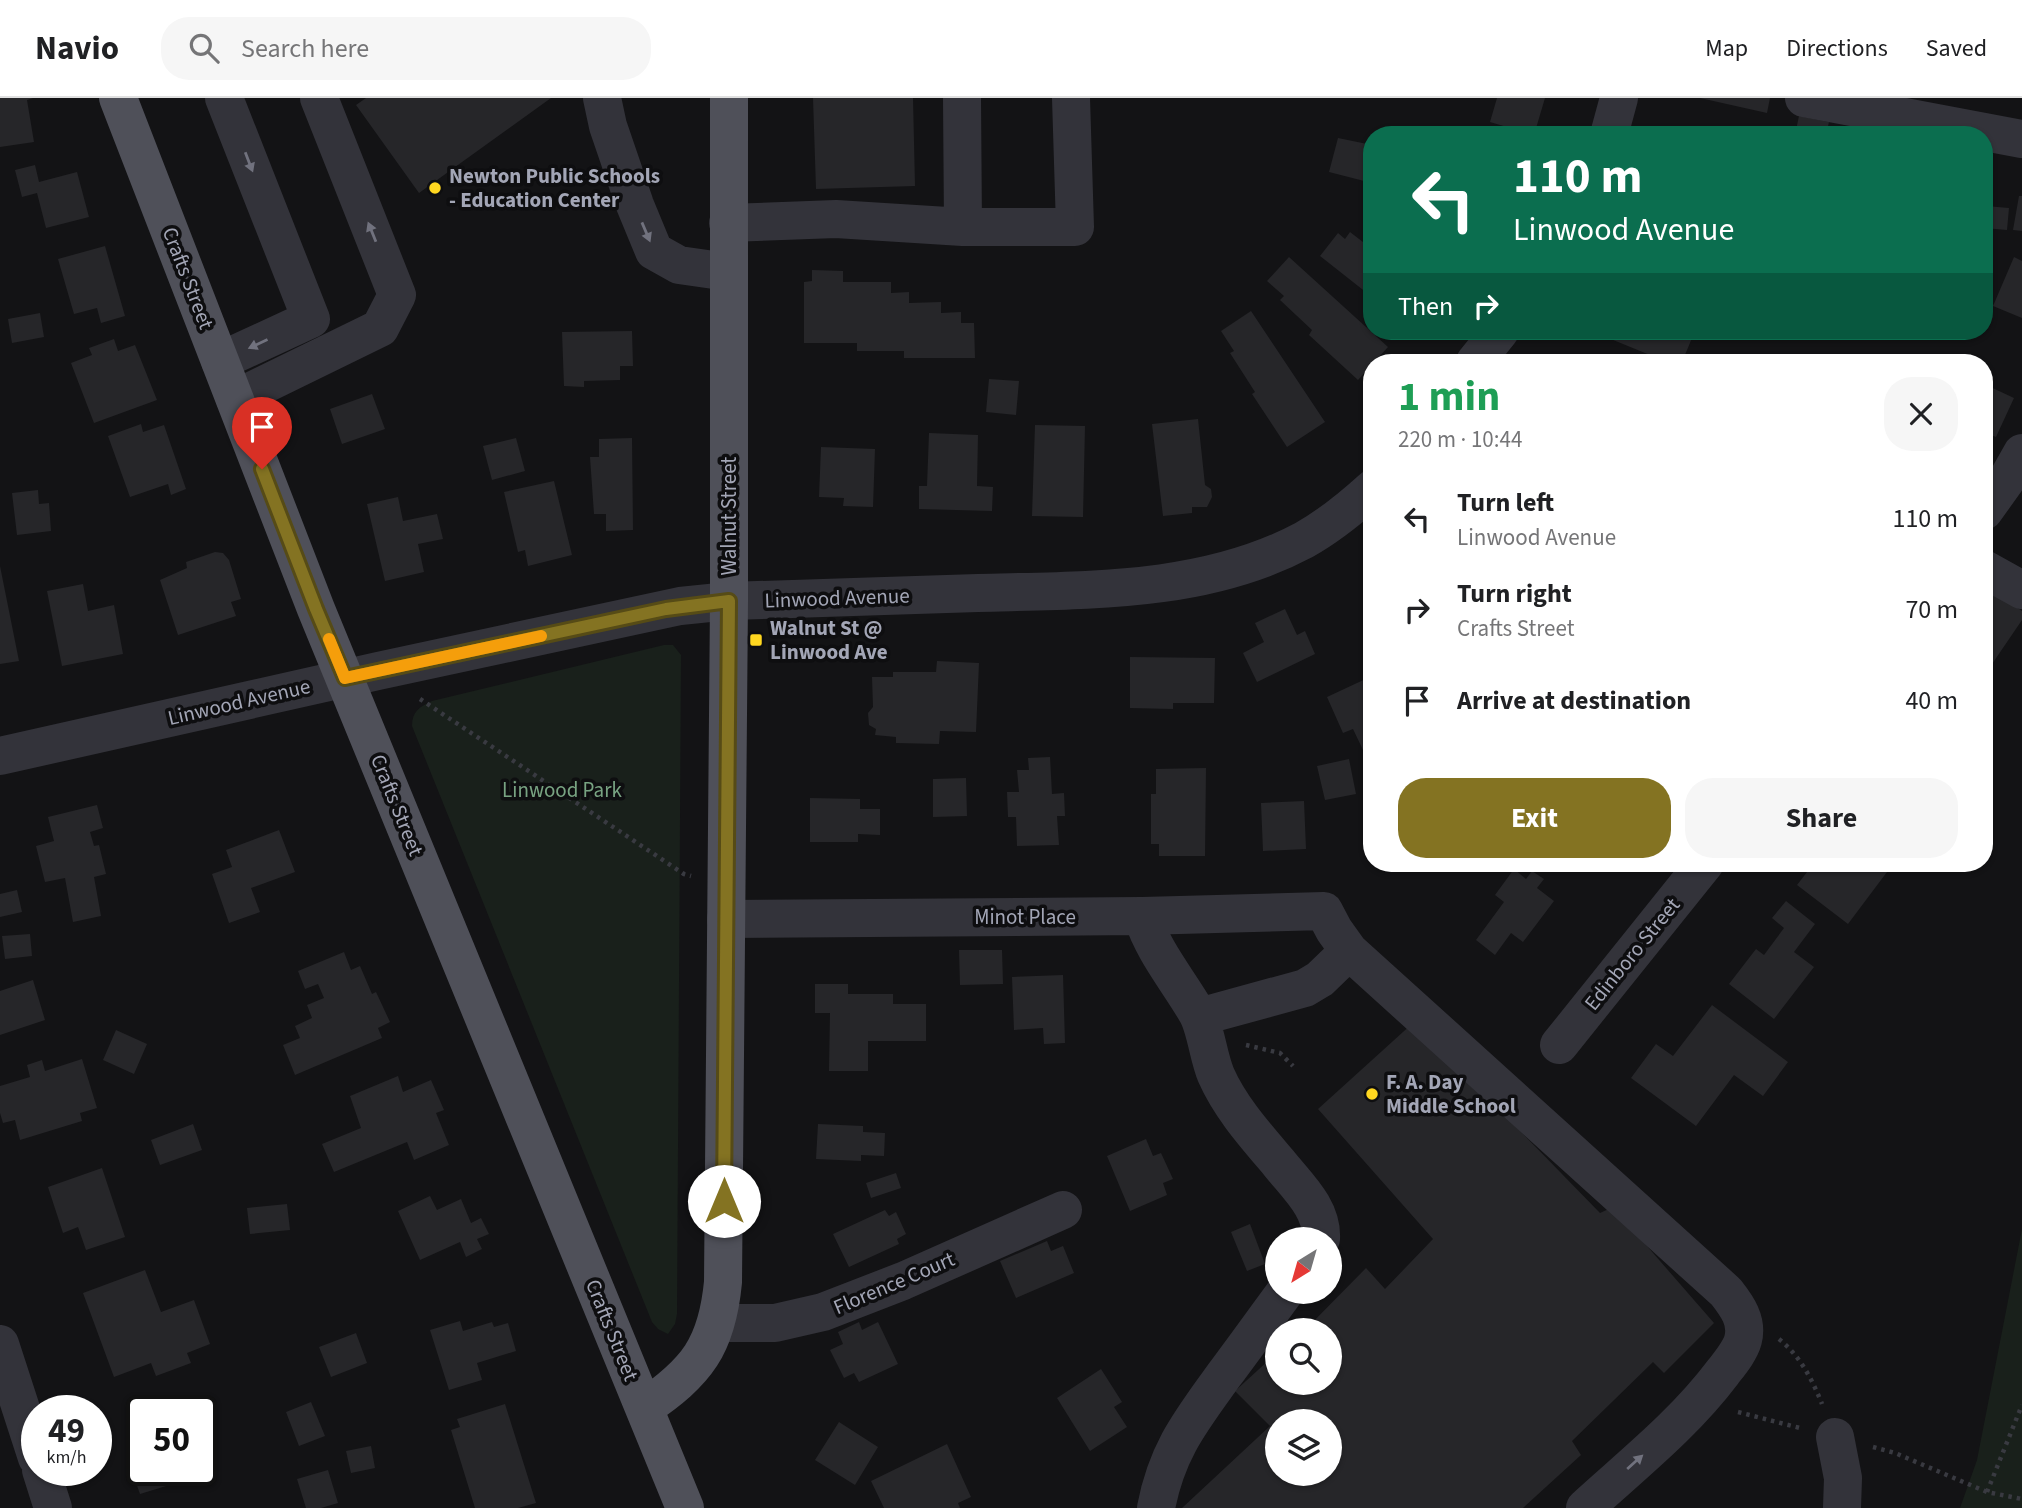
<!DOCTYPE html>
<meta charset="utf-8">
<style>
:root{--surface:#fff;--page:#f6f6f6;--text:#202124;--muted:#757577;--line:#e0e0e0;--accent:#847322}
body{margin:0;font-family:"Source Sans 3",sans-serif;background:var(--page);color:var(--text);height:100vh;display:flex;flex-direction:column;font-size:26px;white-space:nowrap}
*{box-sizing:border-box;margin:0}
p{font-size:23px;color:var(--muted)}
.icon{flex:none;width:38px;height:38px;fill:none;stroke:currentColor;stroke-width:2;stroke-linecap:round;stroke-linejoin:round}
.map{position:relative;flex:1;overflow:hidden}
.panel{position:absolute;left:1363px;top:256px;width:630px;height:518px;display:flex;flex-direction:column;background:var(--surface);border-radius:28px;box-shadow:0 2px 5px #0004}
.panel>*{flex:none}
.top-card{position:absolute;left:1363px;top:28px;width:630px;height:214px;border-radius:28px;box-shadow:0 2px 5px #0004;background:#0b6e4f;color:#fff;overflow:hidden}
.needle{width:46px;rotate:217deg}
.buttons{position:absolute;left:1265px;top:1129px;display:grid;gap:14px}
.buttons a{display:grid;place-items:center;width:77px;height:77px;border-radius:50%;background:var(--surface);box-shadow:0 2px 5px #0004;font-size:35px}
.speed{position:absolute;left:21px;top:1297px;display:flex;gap:14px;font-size:35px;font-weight:700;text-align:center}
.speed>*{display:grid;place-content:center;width:91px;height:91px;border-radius:50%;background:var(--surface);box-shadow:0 2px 5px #0004;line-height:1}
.speed small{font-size:18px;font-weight:400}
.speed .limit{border:4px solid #111;border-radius:10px;background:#fff;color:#111}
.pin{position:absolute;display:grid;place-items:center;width:60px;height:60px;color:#fff;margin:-72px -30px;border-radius:50% 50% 50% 0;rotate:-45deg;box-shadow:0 0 7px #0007}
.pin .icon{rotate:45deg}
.me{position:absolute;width:77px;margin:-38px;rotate:0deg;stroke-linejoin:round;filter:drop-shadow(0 0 5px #0008)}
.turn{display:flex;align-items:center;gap:24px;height:147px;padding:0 35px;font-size:32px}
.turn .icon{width:91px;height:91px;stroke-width:2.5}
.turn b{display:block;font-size:49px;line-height:60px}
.then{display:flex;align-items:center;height:66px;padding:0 35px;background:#0003;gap:14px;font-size:26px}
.round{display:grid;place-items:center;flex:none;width:74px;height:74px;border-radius:28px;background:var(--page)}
.headline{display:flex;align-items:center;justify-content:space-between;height:119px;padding:0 35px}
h1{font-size:42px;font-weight:700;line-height:52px;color:#1e9e55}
.action{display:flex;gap:14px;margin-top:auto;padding:14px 35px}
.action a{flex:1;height:80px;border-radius:28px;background:var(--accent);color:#fff;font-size:28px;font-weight:700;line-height:80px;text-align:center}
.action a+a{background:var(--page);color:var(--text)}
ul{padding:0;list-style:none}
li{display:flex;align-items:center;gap:21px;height:91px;padding:0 35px}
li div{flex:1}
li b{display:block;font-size:26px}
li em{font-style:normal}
header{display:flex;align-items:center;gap:42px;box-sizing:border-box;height:98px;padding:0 35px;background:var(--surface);border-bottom:2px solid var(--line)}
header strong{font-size:33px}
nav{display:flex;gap:38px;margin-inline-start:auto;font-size:24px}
.search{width:490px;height:63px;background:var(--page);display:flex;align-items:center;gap:18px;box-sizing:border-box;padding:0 24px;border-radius:28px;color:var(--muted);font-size:26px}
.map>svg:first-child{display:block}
.green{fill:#19201b}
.building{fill:#262629;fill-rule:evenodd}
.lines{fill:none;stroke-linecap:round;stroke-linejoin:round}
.path{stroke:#393a41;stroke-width:4.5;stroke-dasharray:3.5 5;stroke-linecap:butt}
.minor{stroke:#33333a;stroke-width:38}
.major{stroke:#4f5059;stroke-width:38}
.oneway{fill:#71727e}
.route-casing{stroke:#564b16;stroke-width:18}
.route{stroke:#847322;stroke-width:12}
.slow{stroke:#f59e0b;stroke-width:12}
.poi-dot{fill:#ffd720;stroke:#0e0e10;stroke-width:2.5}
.labels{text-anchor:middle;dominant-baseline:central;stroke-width:7;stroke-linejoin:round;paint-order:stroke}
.poi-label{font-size:21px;font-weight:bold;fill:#a3a6b6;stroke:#0e0e10;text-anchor:start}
.street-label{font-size:21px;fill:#a3a6b6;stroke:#0e0e10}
.park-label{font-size:21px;fill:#78a382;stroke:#0e0e10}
</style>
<header>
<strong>Navio</strong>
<div class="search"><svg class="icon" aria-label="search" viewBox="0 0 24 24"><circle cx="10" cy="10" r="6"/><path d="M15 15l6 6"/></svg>Search here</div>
<nav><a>Map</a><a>Directions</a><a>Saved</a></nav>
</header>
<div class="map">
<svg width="2022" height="1410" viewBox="0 0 2022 1410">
<rect width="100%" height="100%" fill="#131315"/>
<path class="green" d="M664,547H673L681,557L677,1216L675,1226L668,1236L658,1231L652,1224L412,628C412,614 419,609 432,603Z
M2022,1131V1410H1960L1977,1362Z"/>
<path class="building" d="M0,0H33L27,2L34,44L0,49Z
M366,0H551L419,95L356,7Z
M813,0H913L915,88L816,91Z
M1497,0H1545L1534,37L1490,24Z
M1700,0H1770L1767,15Z
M1799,18L1829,24L1826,37H1795Z
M1678,30L1700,36V37H1676Z
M1338,40L1372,47V85L1329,74Z
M35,67L39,84L77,74L89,119L46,130L37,95L22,99L15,72Z
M2019,98H2022V133L2013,132Z
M1986,108L2009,110L2007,132L1984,130Z
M1350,134L1372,151V199L1320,158L1338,135L1345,141Z
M105,148L125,218L101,225L97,210L74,216L58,161Z
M1289,159L1388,249L1358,282L1309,237L1312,232L1280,202L1284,198L1267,183Z
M2014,159L2022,163V220L1993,208Z
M812,172L843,173V184H891V195L909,194V205L941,204V215L961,214V225H974L975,260H904V253H857V245H804V184L812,183Z
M1251,213L1325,324L1287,349L1252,296L1255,294L1230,255L1234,253L1221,233Z
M40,215L44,239L12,245L8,221Z
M632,233L633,268H620V282L584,283V289L564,288L562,234Z
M1603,233H1695L1682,264H1667L1601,237Z
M114,241L118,253L135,247L157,302L94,325L71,265L92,257L89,250Z
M989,281L1019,283L1016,317L986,314Z
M1984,286L2014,300L1996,339L1984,334Z
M372,296L385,331L342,346L330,311Z
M1198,321L1205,387L1211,391L1212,399L1207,409H1192V415L1163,418L1152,326Z
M141,326L143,334L164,327L186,391L171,397L168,386L130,399L108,338Z
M1035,327L1085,328L1083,419L1032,418Z
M929,335L978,337L977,388L993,389L992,413L919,411V388H927Z
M516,340L525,373L492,382L483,348Z
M632,340L633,432L606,433V416H594L590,359H599V341Z
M821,349L875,351L873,409L843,408L844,400L819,399Z
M554,383L572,457L528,468L525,452L518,454L504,394Z
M38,392L39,406L49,405L51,433L17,437L12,395Z
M398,399L403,423L437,416L443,441L418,446L424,474L385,483L367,406Z
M215,454L223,455L229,462L241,501L231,504L236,518L178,537L160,482L187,470L186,464Z
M0,468L19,563L0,566Z
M83,486L88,513L114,507L123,556L62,568L47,493Z
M1987,488L2022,513V522L1990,569L1984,565V491Z
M1285,511L1297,537L1305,533L1315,556L1257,584L1243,555L1264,544L1255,525Z
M1130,559L1215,560L1214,605H1173V611L1130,610Z
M937,563L979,565L976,634L940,633L939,646L896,645V639L875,637L876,631L869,627L868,615L873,609L872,579H893V574H936Z
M1372,578V671L1353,631L1343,635L1327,599Z
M1050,659L1052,696L1064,695L1065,718H1057L1059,747L1017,748L1016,719H1008L1007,694H1019L1017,672H1029L1028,660Z
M1349,661L1356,696L1325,702L1317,668Z
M1206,670L1205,758H1159V746H1151V696H1156V671Z
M966,680L967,718L933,719V681Z
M810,700L860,701V711H880V737L858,736V744H810Z
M1304,703L1306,751L1263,753L1261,705Z
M97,707L103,730L90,734L94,748L99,747L106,776L94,779L101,818L73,824L65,780L45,784L36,748L54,743L48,719Z
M279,732L295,774L251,790L260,814L229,825L212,776L232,769L226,752Z
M1814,765H1879L1877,767L1887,774L1848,826L1797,787Z
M1514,771L1526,781L1532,773L1544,781L1537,790L1554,803L1523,844L1511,835L1495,857L1476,842L1504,804L1495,797Z
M17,792L22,814L0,819V796Z
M1786,803L1815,826L1794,854L1814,869L1774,921L1729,886L1756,851L1764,857L1784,830L1772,820Z
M30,836L32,858L5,861L2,838Z
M959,852H1002L1003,886L960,887Z
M344,854L351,872L360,868L372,896L376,894L390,924L378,930L382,940L295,977L283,947L300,940L295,928L312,920L307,907L324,900L318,886L305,891L298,873Z
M1063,877L1065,945L1044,946L1043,930L1014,932L1012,879Z
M33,882L45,922L0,937V893Z
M815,886H848V896H893V906H926V943H868V973H829L830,915H815Z
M1712,907L1788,964L1763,998L1734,977L1696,1028L1631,980L1656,946L1673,958Z
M1414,924L1600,1115L1613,1109L1714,1225L1664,1275L1653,1264L1572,1343L1581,1357L1523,1410H1182L1270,1328L1235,1293L1269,1262L1278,1249V1284H1330V1232H1305L1366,1170L1385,1191L1433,1141L1318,1011ZM1278,1323H1330V1376H1278Z
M116,932L147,946L134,976L103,962Z
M82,961L97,1010L80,1015L82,1023L20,1042L15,1022L3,1025L0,1015V988L30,979L27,967L42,962L45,973Z
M398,978L403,994L431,982L444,1012L436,1015L449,1047L414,1062L407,1044L334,1074L322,1046L361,1030L350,998Z
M193,1026L202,1052L160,1067L151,1042Z
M818,1026L863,1028V1034L885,1035L884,1058L861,1057V1063L816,1061Z
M1146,1041L1153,1058L1161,1055L1173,1081L1163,1085L1167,1097L1130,1113L1107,1058Z
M102,1070L125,1139L86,1152L78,1129L63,1135L48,1089Z
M896,1075L901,1090L871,1100L866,1085Z
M430,1098L437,1112L461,1101L471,1125L481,1120L489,1136L477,1141L482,1151L466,1159L460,1144L420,1162L398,1113Z
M287,1106L290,1132L250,1136L247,1110Z
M885,1112L889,1118L896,1114L906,1136L897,1141L899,1146L849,1169L833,1136Z
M1250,1126L1265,1166L1247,1173L1231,1134Z
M1047,1143L1051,1153L1063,1148L1074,1175L1016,1200L1000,1163Z
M145,1172L161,1214L194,1202L210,1246L187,1255L191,1265L156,1278L151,1265L114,1279L83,1195Z
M460,1223L463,1233L492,1224L494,1229L508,1225L516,1253L477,1265L482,1282L449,1292L430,1232Z
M859,1224L862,1232L878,1224L898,1266L859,1284L854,1275L844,1280L830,1252L843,1246L838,1234Z
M356,1235L367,1265L331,1279L319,1249Z
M1101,1271L1122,1304L1114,1309L1127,1329L1090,1353L1057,1300Z
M311,1304L325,1338L299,1348L286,1314Z
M505,1306L536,1405L518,1410H475L451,1332L460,1329L457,1321Z
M205,1318L217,1356L201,1360V1319Z
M839,1324L878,1349L855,1387L815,1362Z
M142,1327V1371H141L129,1331Z
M947,1346L971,1399L958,1405L960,1410H884L871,1383Z
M371,1348L375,1370L351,1375L346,1353Z
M141,1372H182V1373L173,1376L176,1385L140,1396L134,1379L143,1376Z
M328,1372L338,1405L321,1410H306L297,1381Z"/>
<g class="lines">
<path class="path" d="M420,601L684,776L691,778
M1246,947L1280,955L1293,968
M1779,1241C1800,1258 1812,1281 1822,1306
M1738,1314L1800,1330
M1873,1349L1895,1355L1987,1394L2022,1401
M1987,1394L2022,1307"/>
<path class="minor" d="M602,0L608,28L635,107L654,153L679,167L728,174
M962,0L963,129
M1804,0L2022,41
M1609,37L1619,0
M728,125L836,121L963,129H1075L1071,0
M220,263L311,221L224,0
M1475,264L1500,233
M235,301L380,230L397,197L319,0
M1984,413L2009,378L2022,355
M1984,471L2022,492
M0,658L378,573L680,508L729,503C812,500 895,498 978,495C1088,492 1205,495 1304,442C1329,428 1351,410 1372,391
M1142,818C1154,855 1178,882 1197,915C1206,931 1208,958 1216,977C1230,1009 1255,1037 1278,1064C1296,1087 1323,1110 1321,1141
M726,821L1142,818L1324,813L1334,832L1349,853L1726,1194C1737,1208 1748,1223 1743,1242C1740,1253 1730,1265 1723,1274C1684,1326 1632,1367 1585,1410
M1199,919L1305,890L1320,881L1349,853
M1559,947L1705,765
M716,1225H775L823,1214L903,1183L1063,1112
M0,1246L37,1360
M1835,1339L1843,1380L1842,1410
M41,1372L53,1410
M1156,1410C1167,1352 1191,1323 1224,1277C1245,1249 1265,1221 1285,1194"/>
<path class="major" d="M118,0L316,511L685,1410
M644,1310C697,1274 717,1248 723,1184L729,503V0"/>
</g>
<defs><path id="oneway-solid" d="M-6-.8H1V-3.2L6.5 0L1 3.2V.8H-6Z" transform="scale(1.75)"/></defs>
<g class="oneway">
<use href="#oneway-solid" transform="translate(249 64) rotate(69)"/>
<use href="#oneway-solid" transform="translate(372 134) rotate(-112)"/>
<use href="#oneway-solid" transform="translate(646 134) rotate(67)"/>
<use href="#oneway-solid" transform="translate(258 246) rotate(155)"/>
<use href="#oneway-solid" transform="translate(1635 1364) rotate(-42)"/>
</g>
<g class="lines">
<g class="route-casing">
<path id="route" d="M262,371L316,511L345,580L666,511L729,503L724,1103"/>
</g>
<use href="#route" class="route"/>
<path class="slow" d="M329,541L345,580L541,538"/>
</g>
<g class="poi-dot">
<circle cx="435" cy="90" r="7"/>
<rect x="749" y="535" width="14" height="14" rx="3.5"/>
<circle cx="1372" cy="996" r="7"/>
</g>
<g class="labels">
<g class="poi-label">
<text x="449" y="78">Newton Public Schools<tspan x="449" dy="24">- Education Center</tspan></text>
<text x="770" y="530">Walnut St @<tspan x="770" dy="24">Linwood Ave</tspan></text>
<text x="1386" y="984">F. A. Day<tspan x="1386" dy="24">Middle School</tspan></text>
</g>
<g class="street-label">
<text transform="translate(188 180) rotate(69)">Crafts Street</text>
<text transform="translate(729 418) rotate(-90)">Walnut Street</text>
<text transform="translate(837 500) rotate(-2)">Linwood Avenue</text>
<text transform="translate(239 604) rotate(-13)">Linwood Avenue</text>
<text transform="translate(397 707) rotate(68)">Crafts Street</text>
<text x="1025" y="819">Minot Place</text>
<text transform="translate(1632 856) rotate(-51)">Edinboro Street</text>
<text transform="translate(894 1185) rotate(-23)">Florence Court</text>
<text transform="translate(612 1232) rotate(68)">Crafts Street</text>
</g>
<g class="park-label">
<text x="562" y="692">Linwood Park</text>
</g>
</g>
</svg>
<div class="buttons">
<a><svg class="needle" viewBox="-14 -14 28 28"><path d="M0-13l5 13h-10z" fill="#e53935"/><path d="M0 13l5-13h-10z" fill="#757577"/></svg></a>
<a><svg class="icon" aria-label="search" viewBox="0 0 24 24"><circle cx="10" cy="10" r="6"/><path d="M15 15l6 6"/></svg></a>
<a><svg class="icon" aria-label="layers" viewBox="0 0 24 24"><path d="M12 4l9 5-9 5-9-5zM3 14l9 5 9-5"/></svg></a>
</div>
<div class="speed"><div>49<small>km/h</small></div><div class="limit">50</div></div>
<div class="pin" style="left:262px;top:371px;background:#d93025"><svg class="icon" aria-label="arrive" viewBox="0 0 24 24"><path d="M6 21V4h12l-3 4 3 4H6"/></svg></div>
<svg class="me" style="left:724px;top:1103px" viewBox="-20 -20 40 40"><circle r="19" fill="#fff"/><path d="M0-13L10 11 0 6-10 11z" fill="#847322"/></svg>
<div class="top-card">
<div class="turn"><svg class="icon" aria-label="left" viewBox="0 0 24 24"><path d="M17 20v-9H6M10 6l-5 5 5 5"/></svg><div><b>110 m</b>Linwood Avenue</div></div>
<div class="then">Then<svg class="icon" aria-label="right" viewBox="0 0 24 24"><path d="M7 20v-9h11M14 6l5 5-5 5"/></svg></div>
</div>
<section class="panel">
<div class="headline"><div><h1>1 min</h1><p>220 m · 10:44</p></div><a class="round"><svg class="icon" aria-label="close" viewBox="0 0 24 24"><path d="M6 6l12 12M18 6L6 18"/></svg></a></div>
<ul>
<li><svg class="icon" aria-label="left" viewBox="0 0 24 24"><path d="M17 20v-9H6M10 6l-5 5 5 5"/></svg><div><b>Turn left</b><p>Linwood Avenue</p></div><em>110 m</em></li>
<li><svg class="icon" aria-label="right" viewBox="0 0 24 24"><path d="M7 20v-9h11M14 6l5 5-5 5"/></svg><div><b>Turn right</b><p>Crafts Street</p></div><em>70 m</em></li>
<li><svg class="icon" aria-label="arrive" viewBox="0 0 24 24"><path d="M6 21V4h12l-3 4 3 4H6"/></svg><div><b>Arrive at destination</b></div><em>40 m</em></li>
</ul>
<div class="action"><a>Exit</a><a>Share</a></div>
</section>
</div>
